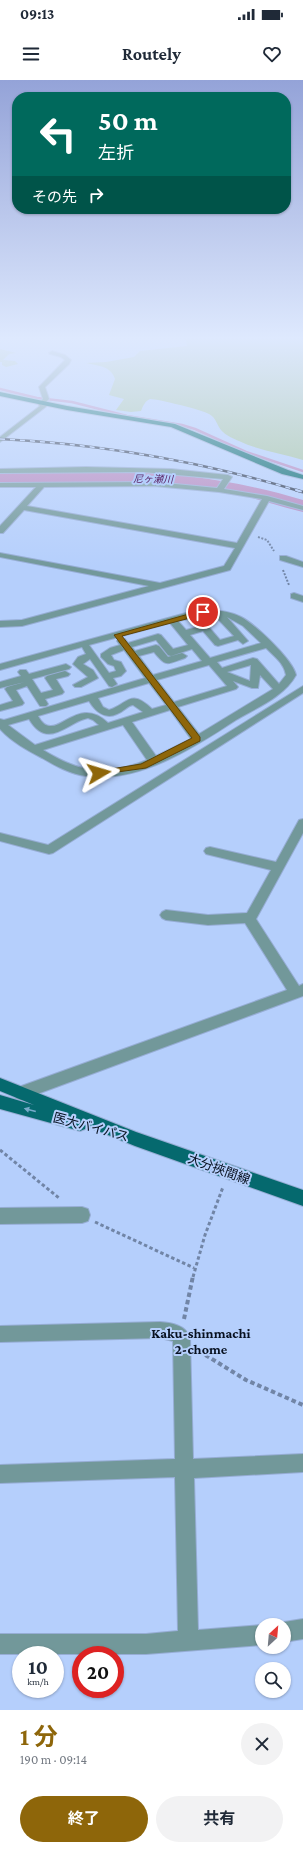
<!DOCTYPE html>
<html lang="ja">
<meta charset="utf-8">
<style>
:root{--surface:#fff;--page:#f2f2f3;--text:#1f2937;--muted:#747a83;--accent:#8e660a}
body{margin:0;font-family:"Crimson Pro","Noto Sans JP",serif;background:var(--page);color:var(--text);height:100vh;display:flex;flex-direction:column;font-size:15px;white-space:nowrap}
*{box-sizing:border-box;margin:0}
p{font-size:13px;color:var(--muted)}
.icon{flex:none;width:22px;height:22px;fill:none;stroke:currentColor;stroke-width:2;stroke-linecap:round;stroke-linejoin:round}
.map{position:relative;height:1630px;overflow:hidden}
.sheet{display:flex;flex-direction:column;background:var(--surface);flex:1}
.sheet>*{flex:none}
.hud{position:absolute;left:12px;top:12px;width:279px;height:122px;border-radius:16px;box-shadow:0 1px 3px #0004;background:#00695c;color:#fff;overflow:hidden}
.needle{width:26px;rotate:26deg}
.controls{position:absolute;left:255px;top:1538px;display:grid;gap:8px}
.controls a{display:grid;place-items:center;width:36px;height:36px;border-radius:50%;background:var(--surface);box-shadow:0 1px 3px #0004;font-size:20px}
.speed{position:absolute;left:12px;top:1566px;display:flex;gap:8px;font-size:20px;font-weight:700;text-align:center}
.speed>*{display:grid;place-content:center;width:52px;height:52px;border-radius:50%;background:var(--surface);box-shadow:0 1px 3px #0004;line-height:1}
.speed small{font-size:10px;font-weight:400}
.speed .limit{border:6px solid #d22;background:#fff;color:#111}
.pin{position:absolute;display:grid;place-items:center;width:34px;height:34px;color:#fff;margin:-17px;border:2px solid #fff;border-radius:50%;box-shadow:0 1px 4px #0007}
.me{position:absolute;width:44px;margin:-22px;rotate:83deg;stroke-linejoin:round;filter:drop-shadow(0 0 3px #0008)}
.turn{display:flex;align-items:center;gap:14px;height:84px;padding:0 20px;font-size:18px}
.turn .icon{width:52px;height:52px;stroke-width:2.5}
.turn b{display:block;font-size:28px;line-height:34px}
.then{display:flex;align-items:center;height:38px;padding:0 20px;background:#0003;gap:8px;font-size:15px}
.round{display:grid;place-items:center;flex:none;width:42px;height:42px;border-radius:21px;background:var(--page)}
.overview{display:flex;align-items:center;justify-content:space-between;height:68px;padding:0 20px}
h1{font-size:24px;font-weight:700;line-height:30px;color:var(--accent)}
.cta{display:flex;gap:8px;margin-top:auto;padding:8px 20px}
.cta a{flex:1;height:46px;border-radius:24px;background:var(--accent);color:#fff;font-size:16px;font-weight:700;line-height:46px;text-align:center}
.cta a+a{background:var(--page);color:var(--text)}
.status{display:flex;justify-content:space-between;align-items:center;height:28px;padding:0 20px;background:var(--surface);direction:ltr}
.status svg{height:11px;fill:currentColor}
header{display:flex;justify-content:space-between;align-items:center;height:52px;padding:0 20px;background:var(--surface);font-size:18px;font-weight:700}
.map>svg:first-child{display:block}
.green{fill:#a7c5a2}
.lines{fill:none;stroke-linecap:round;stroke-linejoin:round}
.stream{stroke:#b689bf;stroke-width:2.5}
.river{fill:#b689bf;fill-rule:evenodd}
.minor-casing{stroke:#96add4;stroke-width:2}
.major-casing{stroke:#96add4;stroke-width:2}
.path-far2{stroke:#7185a6;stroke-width:2;stroke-dasharray:2 1.5;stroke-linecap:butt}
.path-far1{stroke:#7185a6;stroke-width:3;stroke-dasharray:3.5 2.5;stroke-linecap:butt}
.path{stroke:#7185a6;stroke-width:4;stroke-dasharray:4.5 3;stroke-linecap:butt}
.minor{fill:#72989a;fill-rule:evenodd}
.major{fill:#05696e;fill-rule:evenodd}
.rail-far1-casing{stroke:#313e54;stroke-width:2.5}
.rail-casing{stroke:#313e54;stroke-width:3}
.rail-far1{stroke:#b5cffc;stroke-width:1.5;stroke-dasharray:5;stroke-linecap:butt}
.rail{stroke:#b5cffc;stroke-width:2;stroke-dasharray:6;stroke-linecap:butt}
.oneway{fill:#77abca}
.route{fill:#8e660a;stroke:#5c4206}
.labels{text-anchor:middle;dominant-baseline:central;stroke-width:4;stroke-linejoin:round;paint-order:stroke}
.far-water-label{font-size:10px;font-style:italic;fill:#5b2466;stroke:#b5cffc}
.near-street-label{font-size:13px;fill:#07101f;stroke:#b5cffc}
.near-neighbourhood-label{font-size:14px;font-weight:bold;fill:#07101f;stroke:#b5cffc}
</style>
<div class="status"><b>09:13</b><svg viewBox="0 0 49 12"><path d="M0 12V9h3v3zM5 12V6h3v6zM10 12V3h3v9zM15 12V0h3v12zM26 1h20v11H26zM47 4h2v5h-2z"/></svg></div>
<header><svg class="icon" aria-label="menu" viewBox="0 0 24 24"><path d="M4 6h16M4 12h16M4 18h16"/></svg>Routely<svg class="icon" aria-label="heart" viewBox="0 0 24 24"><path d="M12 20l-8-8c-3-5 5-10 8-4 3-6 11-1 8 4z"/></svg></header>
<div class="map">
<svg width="303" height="1630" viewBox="0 0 303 1630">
<rect width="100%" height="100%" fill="#b5cffc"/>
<path class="green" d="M183,259H303V380C281,373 260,371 239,361C234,359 227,356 223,352C217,347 217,338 209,334C203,330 154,318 150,319C145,321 143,326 141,331L131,332L116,330L124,319L109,315L115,299C111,286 99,286 86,283L106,282L134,277L140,271L187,266L186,260Z
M0,269L16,273L9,274L3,280L15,281L18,284L6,287L2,285V282H0Z"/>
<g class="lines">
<path class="stream" d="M0,309L37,318L72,322L127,336L182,345L195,349L246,372L303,391"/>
<path class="river" d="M115,391C181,393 240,401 303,420V432C277,426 253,417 227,412C152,400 76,402 0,404V392Z"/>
<g class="minor-casing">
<path id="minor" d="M52,271L65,275L71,280L69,284L45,307L49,319L45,323L48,325L0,362V357L40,326L38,324L43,319L39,307L65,280L61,277L50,274L49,273Z
M86,387L171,389L228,395L232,397L224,409L267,416L303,426V430L269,421L230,490L22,546L0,547V541L22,540L149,506L0,477V473L160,503L224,486L235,468L24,430L3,453H0V446L36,407H0V403L154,402L217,408L223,399L143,392L0,393V389ZM154,406L219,412L262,419L237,463L27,426L44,407Z
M280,476H286L303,482V487L280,480Z
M294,513L303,516V522L291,518V514Z
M204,530C217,530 230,531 241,537C255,544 293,580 296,595C284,617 256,628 236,640C195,667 138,704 86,696C70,694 56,686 42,678C27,670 12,662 0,649V639L4,640L145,598L124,570L111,575L114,580L121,582L126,591L121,596L113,598L117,604L112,607L109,606L90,579L83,584L93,590L98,598L81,607H75L73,605L88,597L73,584L78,577L86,574L82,567L0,590V584L186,533ZM204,536H215L234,556L220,560L208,546L205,545L186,550L178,541ZM227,537L243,546L261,563L210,578L190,555L203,551L215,565L218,566L238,560L243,564L248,561ZM170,543L188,565L173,569L161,555L158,554L128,563L125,559H119L117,561L120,565L110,568L101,574V577L108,584L114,586L116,591L109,593L89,565ZM156,560L168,575L171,576L192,569L202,581L153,595L139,576L154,572C167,588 167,584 185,578L187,576L182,573L168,577L159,566L156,565L135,571L132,567ZM266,568C274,576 284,583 286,595L279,604L257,579L253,578L222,588L217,582ZM209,585L227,606L174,622L157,600ZM251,585L250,601L227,592ZM260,595L273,609L199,654L178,627L236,609L238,607L233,601L252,608H258ZM149,603L166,625L152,629C130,608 128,624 109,630L103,627L98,618ZM89,621C95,631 105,640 117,634C123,632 127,626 133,625L143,632L108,643C75,611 55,668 38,636ZM170,630L191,659L156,676L132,642ZM88,638L93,640L99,645L35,665L8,645L29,639C48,671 67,642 88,638ZM123,645L147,680C128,688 103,693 83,688C69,685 55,677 43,670Z
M66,584L71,587L69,589L32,599L41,613L53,610L45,598L47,596L65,591L70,594L68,596L56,599L64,612L62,614L45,619L48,624L46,626H40L27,606L16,610L24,623L22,625L0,631V625L13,621L5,609L7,607L25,602L0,608V602L21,596L18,592L20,590H26L29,594Z
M303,606V613L53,773L49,774L0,761V753L48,765Z
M303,739V753L256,839L299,906L303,904V916L21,1020L16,1018L14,1013L16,1008L287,910L245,843L208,845L166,840L162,838L160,835L162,832L166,830L208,835L247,833L271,790L206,774L204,771L206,768L210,767L276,782L299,740Z
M82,1127L88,1129L90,1135L88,1141L82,1143L0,1144V1128Z
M160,1242C172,1243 185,1245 190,1257L193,1379L303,1374V1392L194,1398L198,1550L262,1545V1565L146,1574H0V1554H146L178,1551L175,1397L0,1403V1385L175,1379L173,1261L160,1258L0,1262V1246Z
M303,1539V1559L284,1562V1545H277L284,1542Z"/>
</g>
<g class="major-casing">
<path id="major" d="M0,312L67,326L175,344L288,390L303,395V399L282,394L171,347L67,330L0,316Z
M0,998L136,1052L303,1110V1126L135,1066L86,1046L85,1049L80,1051L0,1029V1015L34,1025L0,1011Z"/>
</g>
<path class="path-far2" d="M258,457L267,460L274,471
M283,490L289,505"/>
<path class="path-far1" d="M0,1070L59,1118
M95,1142L194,1188
M193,1197L205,1155L223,1107"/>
<path class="path" d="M184,1239L193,1196
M199,1271L246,1300L303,1325"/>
<use href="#minor" class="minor"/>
<use href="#major" class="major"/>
<g class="rail-far1-casing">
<path id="rail-far1" d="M0,359C101,364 203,382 299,411"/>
</g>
<g class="rail-casing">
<path id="rail" d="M296,410L303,412"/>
</g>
<use href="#rail-far1" class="rail-far1"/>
<use href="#rail" class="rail"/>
</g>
<defs><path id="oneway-solid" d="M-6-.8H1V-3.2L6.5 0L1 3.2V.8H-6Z"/></defs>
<use class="oneway" href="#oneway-solid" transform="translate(30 1030) rotate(-165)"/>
<linearGradient id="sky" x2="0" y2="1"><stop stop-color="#94a3d8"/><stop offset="0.53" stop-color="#dee9fe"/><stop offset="1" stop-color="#dee9fe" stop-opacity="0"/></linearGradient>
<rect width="303" height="487" fill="url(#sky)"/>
<path class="route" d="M203,530L206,532L205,534L122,556L200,657V661L146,688L96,695L95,693L99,691L141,684L192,658L114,555Z"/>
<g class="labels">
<g class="far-water-label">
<text transform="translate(153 399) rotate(1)">尼ヶ瀬川</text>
</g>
<g class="near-street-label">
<text transform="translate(91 1047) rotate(15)">医大バイパス</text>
<text transform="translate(219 1089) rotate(20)">大分挾間線</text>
</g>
<g class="near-neighbourhood-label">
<text x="201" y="1253">Kaku-shinmachi<tspan x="201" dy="16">2-chome</tspan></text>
</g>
</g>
</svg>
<div class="controls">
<a><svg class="needle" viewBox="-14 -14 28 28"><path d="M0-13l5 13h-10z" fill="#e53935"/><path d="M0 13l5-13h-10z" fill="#747a83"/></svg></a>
<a><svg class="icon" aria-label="search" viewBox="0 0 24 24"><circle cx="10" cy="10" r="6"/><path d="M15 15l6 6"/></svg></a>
</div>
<div class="speed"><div>10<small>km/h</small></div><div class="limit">20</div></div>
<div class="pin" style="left:203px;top:532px;background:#d93025"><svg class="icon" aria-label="arrive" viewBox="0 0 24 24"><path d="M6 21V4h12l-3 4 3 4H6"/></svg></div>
<svg class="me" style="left:99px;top:693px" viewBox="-20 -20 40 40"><path d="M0-17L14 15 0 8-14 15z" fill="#8e660a" stroke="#fff" stroke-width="4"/></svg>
<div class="hud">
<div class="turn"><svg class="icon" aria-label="left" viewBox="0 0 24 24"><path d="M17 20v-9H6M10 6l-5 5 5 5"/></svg><div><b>50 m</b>左折</div></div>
<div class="then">その先<svg class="icon" aria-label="right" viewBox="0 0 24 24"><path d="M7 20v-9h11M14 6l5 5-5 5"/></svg></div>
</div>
</div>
<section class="sheet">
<div class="overview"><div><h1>1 分</h1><p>190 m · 09:14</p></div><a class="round"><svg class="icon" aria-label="close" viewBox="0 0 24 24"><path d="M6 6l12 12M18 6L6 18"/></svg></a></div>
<div class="cta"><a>終了</a><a>共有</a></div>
</section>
